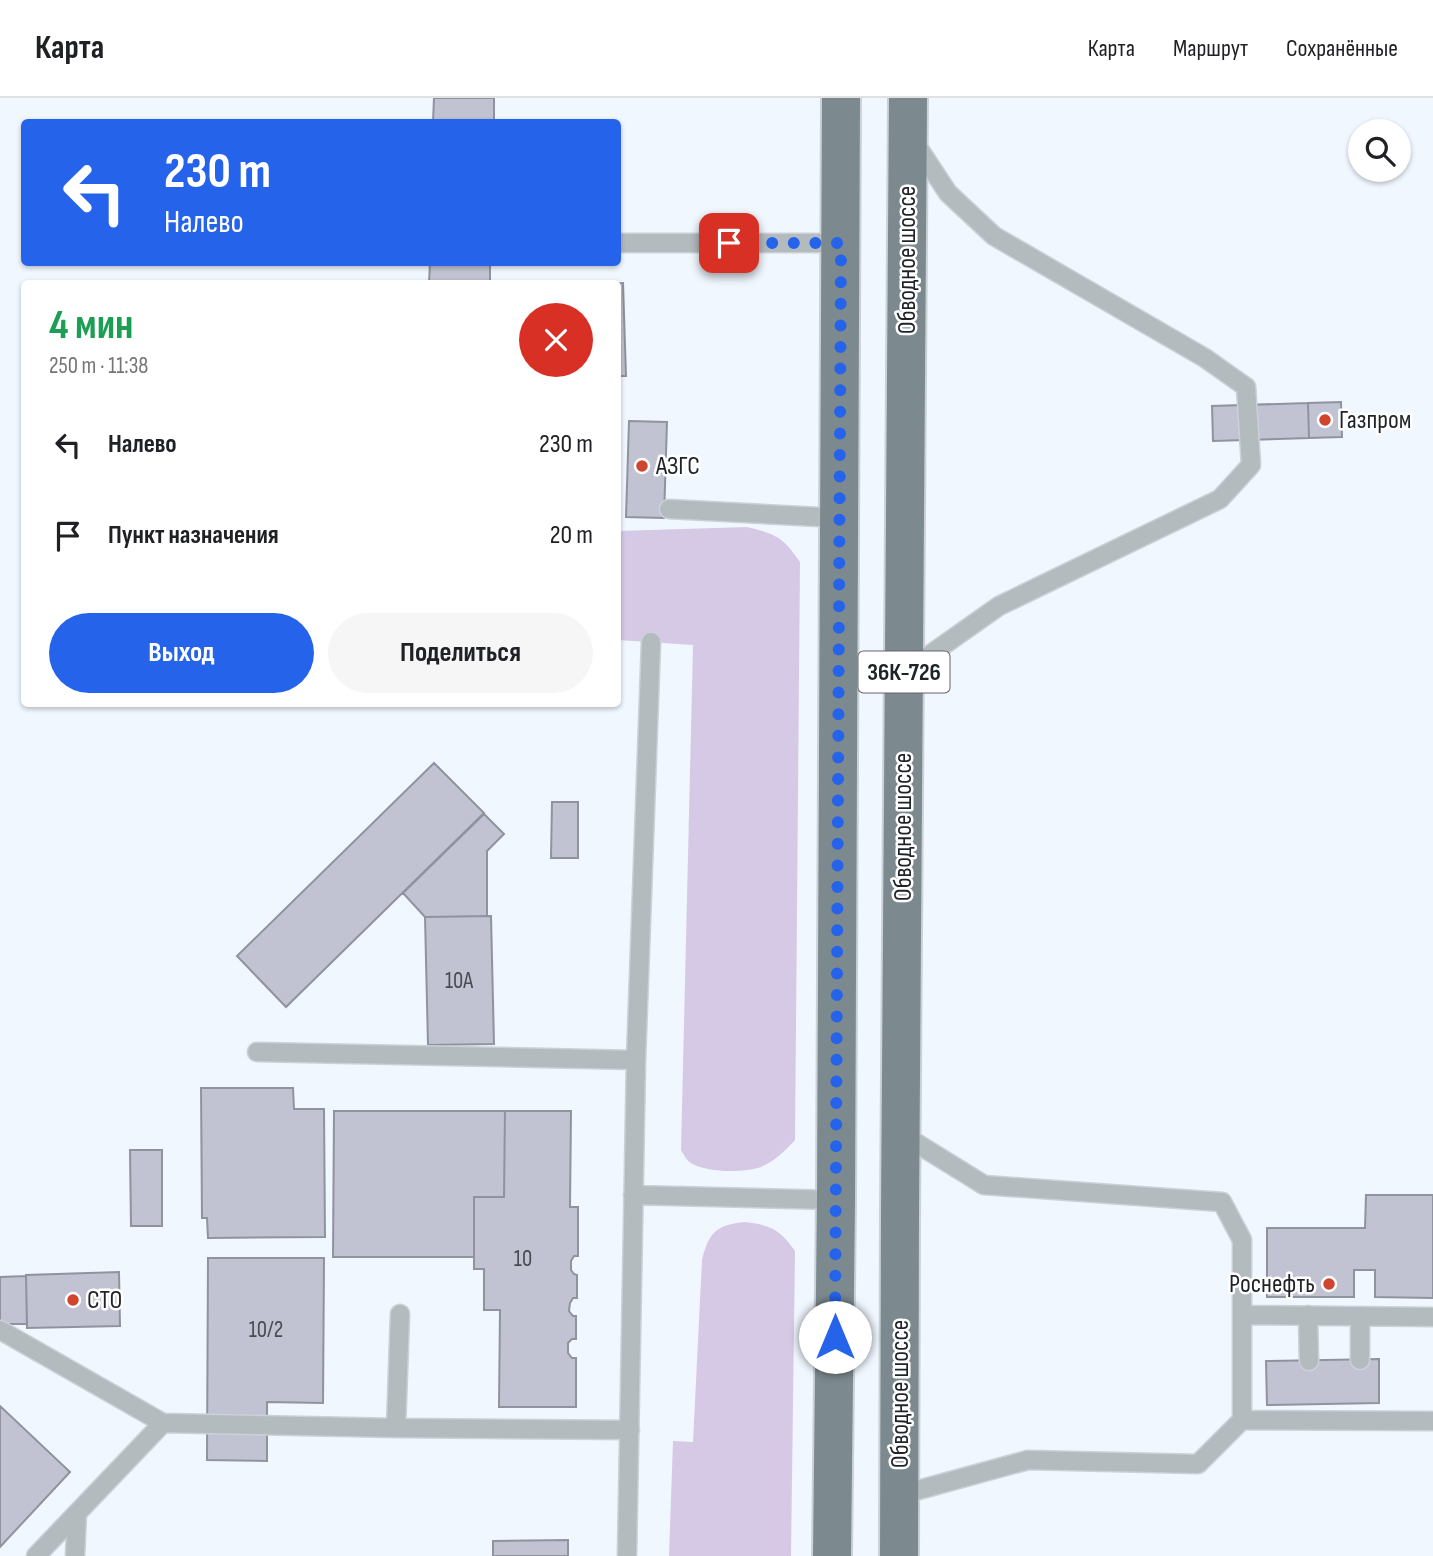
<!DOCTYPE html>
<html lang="ru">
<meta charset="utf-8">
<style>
:root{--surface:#fff;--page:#f6f6f6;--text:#202124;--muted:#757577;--line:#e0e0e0;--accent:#2563eb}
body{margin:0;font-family:"Sofia Sans Condensed",sans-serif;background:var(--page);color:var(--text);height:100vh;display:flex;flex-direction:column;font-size:26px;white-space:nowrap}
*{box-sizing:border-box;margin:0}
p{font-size:23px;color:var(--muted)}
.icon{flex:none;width:38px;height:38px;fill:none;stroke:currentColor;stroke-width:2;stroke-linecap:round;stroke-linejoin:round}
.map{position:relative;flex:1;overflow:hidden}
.sheet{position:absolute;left:21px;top:182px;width:600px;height:427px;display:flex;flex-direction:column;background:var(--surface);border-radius:7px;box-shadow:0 2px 5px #0004}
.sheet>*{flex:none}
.top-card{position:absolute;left:21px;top:21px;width:600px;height:147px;border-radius:7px;box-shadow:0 2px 5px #0004;background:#2563eb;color:#fff;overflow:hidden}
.tools{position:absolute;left:1348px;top:21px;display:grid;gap:14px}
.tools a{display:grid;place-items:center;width:63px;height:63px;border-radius:50%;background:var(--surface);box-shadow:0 2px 5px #0004;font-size:35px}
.pin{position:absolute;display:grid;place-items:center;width:60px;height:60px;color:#fff;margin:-30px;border-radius:14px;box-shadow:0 4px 10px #0006}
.me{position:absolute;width:77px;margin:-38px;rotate:0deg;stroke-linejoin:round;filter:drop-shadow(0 0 5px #0008)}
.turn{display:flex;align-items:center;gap:24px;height:147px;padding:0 28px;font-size:32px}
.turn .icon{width:91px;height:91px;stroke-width:2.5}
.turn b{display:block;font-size:49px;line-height:60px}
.round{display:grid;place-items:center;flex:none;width:74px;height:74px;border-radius:37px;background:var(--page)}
.summary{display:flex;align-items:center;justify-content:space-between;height:119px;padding:0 28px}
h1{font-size:42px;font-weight:700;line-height:52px;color:#1e9e55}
.button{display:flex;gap:14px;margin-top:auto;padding:14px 28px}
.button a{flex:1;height:80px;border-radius:42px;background:var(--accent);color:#fff;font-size:28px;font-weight:700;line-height:80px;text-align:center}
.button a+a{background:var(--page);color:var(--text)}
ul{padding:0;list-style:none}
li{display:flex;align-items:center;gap:21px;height:91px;padding:0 28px}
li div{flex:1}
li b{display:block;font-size:26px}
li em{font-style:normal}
header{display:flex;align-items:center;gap:42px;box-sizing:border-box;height:98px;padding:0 35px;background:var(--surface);border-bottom:2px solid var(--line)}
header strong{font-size:33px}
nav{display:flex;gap:38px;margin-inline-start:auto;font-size:24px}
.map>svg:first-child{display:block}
.green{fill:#d6c9e6}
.building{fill:#c1c3d2;stroke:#9092a0;stroke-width:2}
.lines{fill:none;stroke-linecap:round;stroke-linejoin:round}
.lane-casing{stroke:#cad1d7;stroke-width:21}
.primary-casing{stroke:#cad1d7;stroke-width:42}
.lane{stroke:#b4bbbe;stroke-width:18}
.primary{stroke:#7c898e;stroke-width:38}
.route{stroke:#2563eb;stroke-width:12;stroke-dasharray:0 21.6}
.poi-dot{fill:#d1452e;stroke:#fff;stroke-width:2.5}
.labels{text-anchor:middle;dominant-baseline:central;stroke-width:5;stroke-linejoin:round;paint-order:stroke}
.number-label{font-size:23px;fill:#474b52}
.shield{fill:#fff;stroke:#626568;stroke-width:2}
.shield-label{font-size:24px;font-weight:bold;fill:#1e2327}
.street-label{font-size:26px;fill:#1e2327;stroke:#fff}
.poi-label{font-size:26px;fill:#1e2327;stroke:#fff;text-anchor:start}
</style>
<header>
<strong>Карта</strong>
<nav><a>Карта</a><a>Маршрут</a><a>Сохранённые</a></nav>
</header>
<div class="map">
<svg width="1433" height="1458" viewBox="0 0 1433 1458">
<rect width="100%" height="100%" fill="#f0f7fe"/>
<path class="green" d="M747,429C776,436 783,439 800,464L795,1042C785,1053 775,1063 761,1069C743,1075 708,1075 691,1065C687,1063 684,1057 681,1052L693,547L618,542V433Z
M745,1124C770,1127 780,1131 795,1153L791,1458H669L673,1343L693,1344L702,1162C709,1134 716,1127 745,1124Z"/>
<path class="building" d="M434,0H494V24H433Z
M430,164H490V186H429Z
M623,185L626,278H618V186H609Z
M1341,304L1342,339L1309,340L1308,305Z
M1308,305L1309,340L1213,343L1212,308Z
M629,323L667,324L664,420L626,419Z
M434,665L484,715L286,909L237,858Z
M552,704H578V760H551Z
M484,716L504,736L487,753V818L425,819L403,795Z
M491,818L494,946L428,947L425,819Z
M201,990H293L294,1011H324L325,1139L208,1140L207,1120H202Z
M334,1013H505L504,1099H474V1159H333Z
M505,1013H571L570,1109H578V1158H574L571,1163V1172L574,1176L577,1177V1200H573L570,1205L569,1213L573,1218H576V1241H572L568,1245V1255L572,1260H576V1309H499L500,1212H484V1171H474V1099H504Z
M130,1052H162V1128H131Z
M1366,1097H1433V1200L1375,1199V1172H1354V1199H1267V1130H1365Z
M208,1160H324L323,1305L267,1304V1363L207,1362Z
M119,1174L120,1228L27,1230L26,1177Z
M26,1178L27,1226H0V1179Z
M1379,1261V1305L1267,1307L1266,1263Z
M0,1308L70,1374L0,1449Z
M568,1442V1458H493V1443Z"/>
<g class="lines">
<g class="lane-casing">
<path id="lane" d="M618,145H841
M669,411L839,420
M904,575L999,508L1220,401L1251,367L1246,289L1205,260L994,138L948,95L915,45
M257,954L636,962
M633,1097L836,1102
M1243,1217L1433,1219
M1308,1217L1309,1263
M0,1232L163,1325
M1360,1262V1218
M1242,1322L1433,1323
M396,1330L400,1216
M900,1397L1028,1362L1198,1366L1242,1322V1142L1222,1104L984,1087L900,1035
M36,1458L163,1325L396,1330L630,1332
M75,1458L77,1415
M627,1458L636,962L651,544"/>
</g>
<g class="primary-casing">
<path id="primary" d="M832,1458L836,1102L841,0
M899,1458L900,1115L908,0"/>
</g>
<use href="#lane" class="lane"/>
<use href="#primary" class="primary"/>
</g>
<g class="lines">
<path class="route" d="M729,145H841L835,1239"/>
</g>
<g class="poi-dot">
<circle cx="1325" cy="322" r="7"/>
<circle cx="642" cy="368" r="7"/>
<circle cx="1329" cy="1186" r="7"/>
<circle cx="73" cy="1202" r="7"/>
</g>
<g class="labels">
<g class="number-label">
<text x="459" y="883">10А</text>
<text x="523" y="1161">10</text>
<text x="266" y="1232">10/2</text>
</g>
<rect class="shield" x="858.5" y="553.5" width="91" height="41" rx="5"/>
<g class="shield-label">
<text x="904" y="574">36К-726</text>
</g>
<g class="street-label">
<text transform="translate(907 162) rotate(-90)">Обводное шоссе</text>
<text transform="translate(903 729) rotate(-90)">Обводное шоссе</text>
<text transform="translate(900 1296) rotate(-90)">Обводное шоссе</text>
</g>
<g class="poi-label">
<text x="1339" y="322">Газпром</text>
<text x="656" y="368">АЗГС</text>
<text x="1315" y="1186" text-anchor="end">Роснефть</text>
<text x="87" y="1202">СТО</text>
</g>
</g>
</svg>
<div class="tools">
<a><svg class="icon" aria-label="search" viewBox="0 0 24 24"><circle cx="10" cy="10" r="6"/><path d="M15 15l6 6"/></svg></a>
</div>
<div class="pin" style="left:729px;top:145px;background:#d93025"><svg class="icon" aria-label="arrive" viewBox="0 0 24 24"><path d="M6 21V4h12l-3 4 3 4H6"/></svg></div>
<svg class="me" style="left:835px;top:1239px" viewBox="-20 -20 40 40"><circle r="19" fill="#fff"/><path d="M0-13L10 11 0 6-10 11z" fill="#2563eb"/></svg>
<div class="top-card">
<div class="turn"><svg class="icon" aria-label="left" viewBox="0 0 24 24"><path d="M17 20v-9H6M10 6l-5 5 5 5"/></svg><div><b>230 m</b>Налево</div></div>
</div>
<section class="sheet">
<div class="summary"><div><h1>4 мин</h1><p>250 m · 11:38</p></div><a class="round" style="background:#d93025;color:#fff"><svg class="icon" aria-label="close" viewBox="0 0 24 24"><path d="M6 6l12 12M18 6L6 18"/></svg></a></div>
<ul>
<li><svg class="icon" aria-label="left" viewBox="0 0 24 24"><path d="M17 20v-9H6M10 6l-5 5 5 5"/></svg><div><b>Налево</b></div><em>230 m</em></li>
<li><svg class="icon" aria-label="arrive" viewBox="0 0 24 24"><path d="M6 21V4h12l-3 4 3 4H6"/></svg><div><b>Пункт назначения</b></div><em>20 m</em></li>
</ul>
<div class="button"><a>Выход</a><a>Поделиться</a></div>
</section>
</div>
